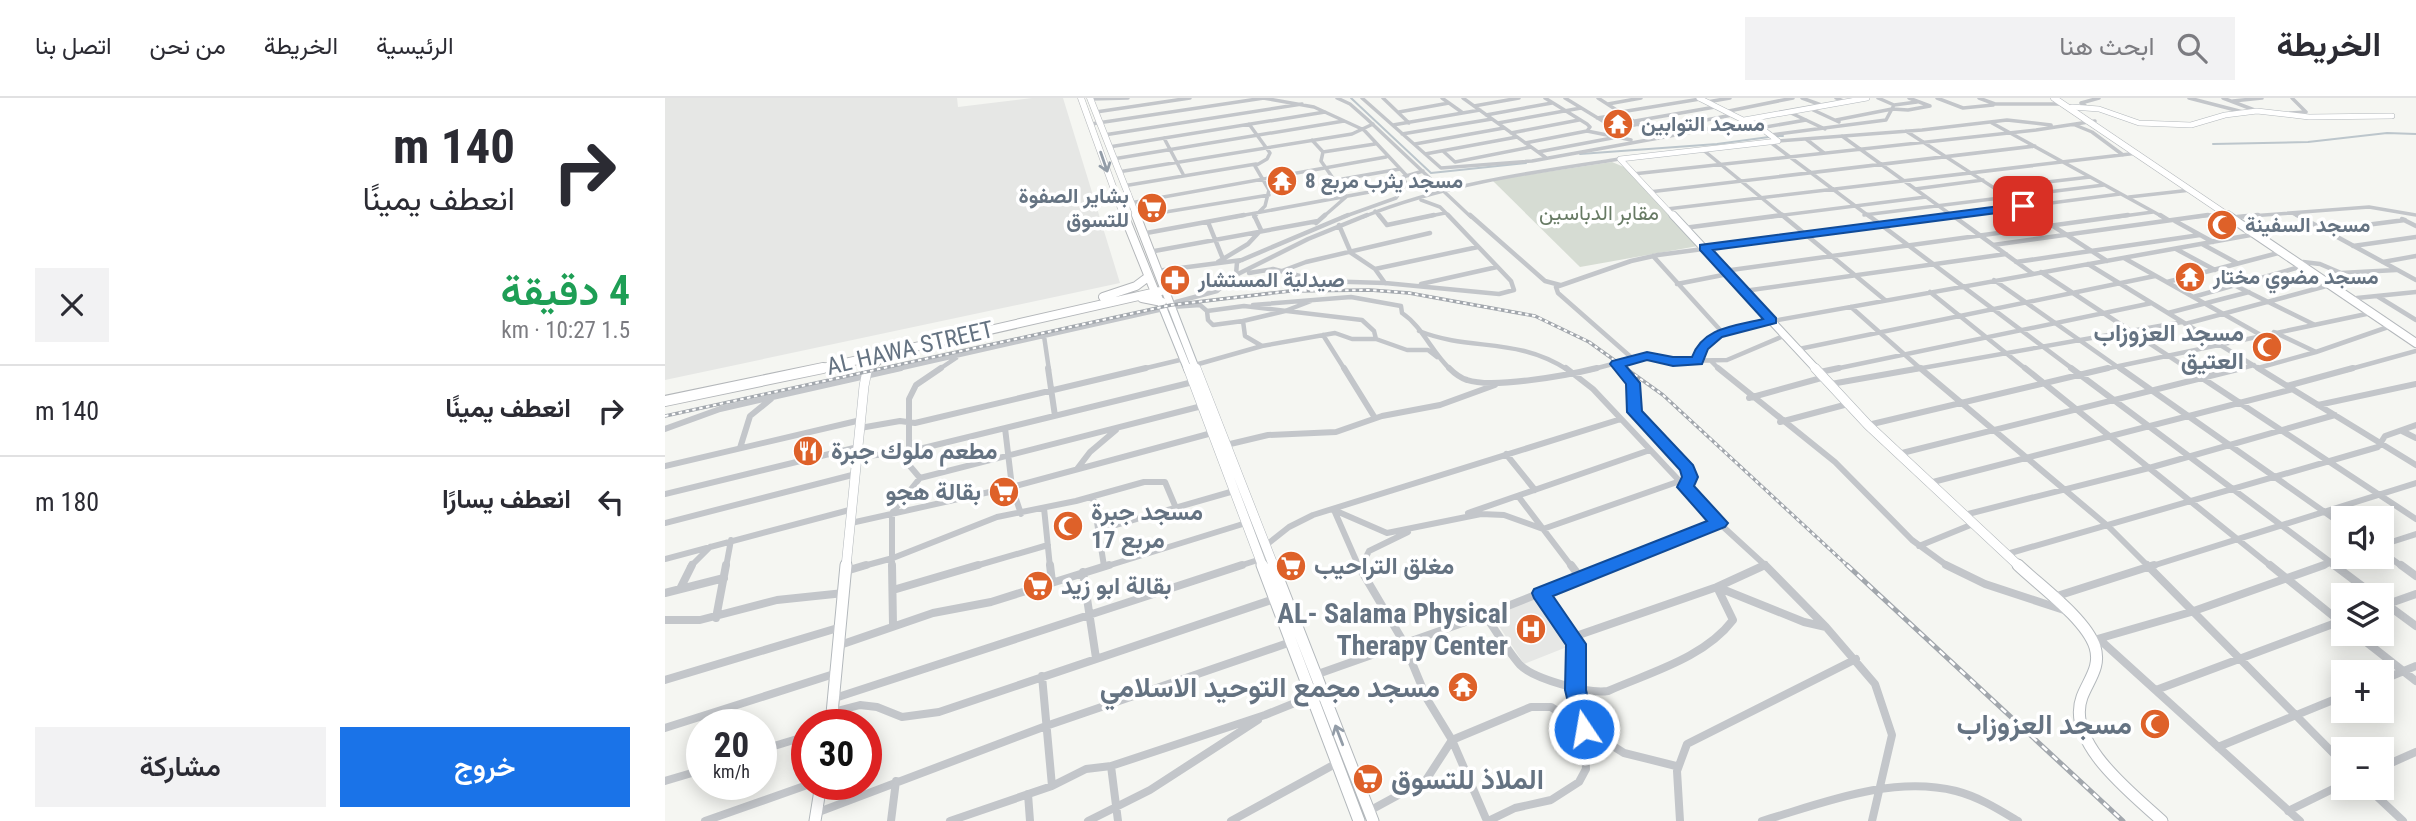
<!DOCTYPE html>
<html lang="ar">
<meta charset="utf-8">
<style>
:root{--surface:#fff;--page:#f2f2f3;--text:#2b2b33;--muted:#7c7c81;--line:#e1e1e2;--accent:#1a73e8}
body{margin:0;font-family:"Roboto Condensed",Vazirmatn,sans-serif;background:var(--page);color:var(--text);direction:rtl;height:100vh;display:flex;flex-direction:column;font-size:26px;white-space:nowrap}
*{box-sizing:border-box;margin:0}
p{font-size:23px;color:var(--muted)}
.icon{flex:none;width:38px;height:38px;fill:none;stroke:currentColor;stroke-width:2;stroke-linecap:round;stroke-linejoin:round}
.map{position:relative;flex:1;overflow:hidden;direction:ltr}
.sheet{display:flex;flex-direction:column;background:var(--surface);width:665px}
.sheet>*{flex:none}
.banner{background:#fff;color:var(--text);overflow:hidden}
.buttons{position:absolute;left:1666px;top:408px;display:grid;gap:14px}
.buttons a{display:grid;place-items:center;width:63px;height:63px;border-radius:0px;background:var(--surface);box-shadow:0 4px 18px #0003;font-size:35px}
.speed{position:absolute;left:21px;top:611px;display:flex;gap:14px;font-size:35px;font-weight:700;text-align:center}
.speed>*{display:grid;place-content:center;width:91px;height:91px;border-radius:50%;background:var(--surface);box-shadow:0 4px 18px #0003;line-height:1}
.speed small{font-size:18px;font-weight:400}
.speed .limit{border:10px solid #d22;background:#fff;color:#111}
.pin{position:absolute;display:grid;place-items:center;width:60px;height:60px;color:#fff;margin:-30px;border-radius:14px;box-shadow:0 4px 10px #0006}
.me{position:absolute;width:77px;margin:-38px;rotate:348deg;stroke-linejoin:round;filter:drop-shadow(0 0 5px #0008)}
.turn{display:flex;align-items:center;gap:24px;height:147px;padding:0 35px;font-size:32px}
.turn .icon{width:91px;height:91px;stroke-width:2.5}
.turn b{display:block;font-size:49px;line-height:60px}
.round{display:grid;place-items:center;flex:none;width:74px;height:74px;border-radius:0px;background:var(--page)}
.overview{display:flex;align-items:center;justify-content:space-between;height:119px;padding:0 35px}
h1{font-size:42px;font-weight:600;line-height:52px;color:#1e9e55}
.primary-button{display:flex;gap:14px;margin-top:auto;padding:14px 35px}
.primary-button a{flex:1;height:80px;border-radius:0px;background:var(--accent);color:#fff;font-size:28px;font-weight:600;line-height:80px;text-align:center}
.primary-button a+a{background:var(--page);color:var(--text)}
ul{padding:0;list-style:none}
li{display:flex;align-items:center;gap:21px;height:91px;padding:0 35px;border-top:2px solid var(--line)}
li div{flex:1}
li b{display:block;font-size:26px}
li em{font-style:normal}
header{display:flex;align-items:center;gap:42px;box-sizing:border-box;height:98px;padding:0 35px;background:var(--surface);border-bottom:2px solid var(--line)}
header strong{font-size:33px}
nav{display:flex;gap:38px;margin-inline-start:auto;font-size:24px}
.search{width:490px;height:63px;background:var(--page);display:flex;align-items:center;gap:18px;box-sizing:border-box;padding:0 24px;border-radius:0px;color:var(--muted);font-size:26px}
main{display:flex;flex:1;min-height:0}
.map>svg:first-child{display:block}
.built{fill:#e6e7e5}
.green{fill:#d6dcd3}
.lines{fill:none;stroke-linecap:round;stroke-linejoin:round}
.stream{stroke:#bcc6cc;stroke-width:2}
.secondary-far3-casing{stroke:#b3b8bc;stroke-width:6}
.secondary-far2-casing{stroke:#b3b8bc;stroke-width:9}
.secondary-far1-casing{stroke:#b3b8bc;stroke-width:10}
.secondary-casing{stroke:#b3b8bc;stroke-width:13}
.primary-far1-casing{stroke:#b4b8bc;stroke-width:7}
.primary-casing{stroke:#b4b8bc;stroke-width:10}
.highway-far2-casing{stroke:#b4b7ba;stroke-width:7}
.highway-far1-casing{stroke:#b4b7ba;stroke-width:10}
.highway-casing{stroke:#b4b7ba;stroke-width:12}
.street-far3{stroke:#c3c6ca;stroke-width:3.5}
.street-far2{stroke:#c3c6ca;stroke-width:4.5}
.street-far1{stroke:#c3c6ca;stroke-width:6}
.street{stroke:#c3c6ca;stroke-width:8}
.secondary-far3{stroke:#fff;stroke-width:5}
.secondary-far2{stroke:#fff;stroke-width:7}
.secondary-far1{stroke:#fff;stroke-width:9}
.secondary{stroke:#fff;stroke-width:11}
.primary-far1{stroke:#fff;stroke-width:6}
.primary{stroke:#fff;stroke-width:8}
.highway-far2{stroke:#fff;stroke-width:6}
.highway-far1{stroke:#fff;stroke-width:8}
.highway{stroke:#fff;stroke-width:10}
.rail-far1-casing{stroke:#a2a7ad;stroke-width:3.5}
.rail-casing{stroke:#a2a7ad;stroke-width:5}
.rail-far1{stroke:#fff;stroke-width:2;stroke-dasharray:3.5;stroke-linecap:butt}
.rail{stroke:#fff;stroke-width:2.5;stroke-dasharray:7;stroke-linecap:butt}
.oneway{stroke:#939da8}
.route{fill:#1a73e8;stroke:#114b97;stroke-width:2}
.labels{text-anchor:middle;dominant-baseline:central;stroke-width:7;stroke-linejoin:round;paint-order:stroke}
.far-poi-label{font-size:21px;font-weight:bold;fill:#657382;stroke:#fff;text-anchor:start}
.far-park-label{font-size:21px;fill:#677a64;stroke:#fff}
.poi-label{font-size:24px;font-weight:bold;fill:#657382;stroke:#fff;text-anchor:start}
.street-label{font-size:24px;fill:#657382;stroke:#fff}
.near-poi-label{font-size:28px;font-weight:bold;fill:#657382;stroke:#fff;text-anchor:end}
</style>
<header>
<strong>الخريطة</strong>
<div class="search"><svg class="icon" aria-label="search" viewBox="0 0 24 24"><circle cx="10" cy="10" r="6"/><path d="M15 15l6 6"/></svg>ابحث هنا</div>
<nav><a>الرئيسية</a><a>الخريطة</a><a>من نحن</a><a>اتصل بنا</a></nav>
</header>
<main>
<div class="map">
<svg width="1751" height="723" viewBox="0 0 1751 723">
<rect width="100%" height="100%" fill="#f5f6f2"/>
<path class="built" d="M0,0H292L293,9L367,0H398L455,185L0,282Z
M873,500L907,547L859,566L826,516Z"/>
<path class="green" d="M947,64L959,69L1033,148L915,169L827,82Z"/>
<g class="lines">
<path class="stream" d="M686,0L766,75L861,65
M1110,38H1118
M1548,46L1643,44L1722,35L1751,36
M915,56L1052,46L1104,39"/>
<g class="secondary-far3-casing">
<path id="secondary-far3" d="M1407,9L1434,11L1474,25L1526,27L1560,17L1592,13L1644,19L1727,18
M1079,22L1202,0
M1009,119L955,61L1113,43L1100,33L1034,0"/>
</g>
<g class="secondary-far2-casing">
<path id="secondary-far2" d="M1008,117L1152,272
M500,192L531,272
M493,198L523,272
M203,272L220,257"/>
</g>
<g class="secondary-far1-casing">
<path id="secondary-far1" d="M523,270L598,469
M531,270L609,469
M1150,270L1203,327L1355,469
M181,469L199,288L202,273L205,270"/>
</g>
<g class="secondary-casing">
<path id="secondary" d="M597,467L694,723
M608,467L708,723
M1353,467C1375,488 1421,521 1430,549C1436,569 1424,581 1417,599C1400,645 1468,696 1497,723
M166,626L181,467
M150,723L156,686"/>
</g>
<g class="primary-far1-casing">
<path id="primary-far1" d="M1389,0L1565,119"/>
</g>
<g class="primary-casing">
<path id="primary" d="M1562,117L1751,245"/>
</g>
<g class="highway-far2-casing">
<path id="highway-far2" d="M416,0L459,119
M425,0L472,119"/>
</g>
<g class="highway-far1-casing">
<path id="highway-far1" d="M459,117L490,194
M438,199L471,188L483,179
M477,200L497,204
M149,272L500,192L471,117"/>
</g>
<g class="highway-casing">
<path id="highway" d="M0,303L158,270"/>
</g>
<path class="street-far3" d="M598,0L649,9L699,32L741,77
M672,0L685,6L702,21L806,119
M697,0L776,70L867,63L1082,24
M718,0L744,25
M777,0L798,15
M798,0L880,59
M880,0L922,26L925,29L922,33
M900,0L954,33L952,39L966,42
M933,0L984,33L1067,17
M1137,0L1159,8
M1171,0L1181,4
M1272,0L1298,10L1328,7
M1314,0L1330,6H1397
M1524,0L1578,14
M1558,0L1592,13
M1627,0L1641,14
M426,1L463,0
M1568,3L1597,0
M1042,4L1065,0
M943,6L976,0
M1229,7L1252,4
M809,8L854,0
M1422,9L1416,5L1434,0
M1146,11L1174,24
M431,14L525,0
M734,14L784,5
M956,14L1035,1
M1059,14L1128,0
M1126,15L1160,31
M1625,15L1641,14
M821,17L887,5
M932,20L958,16
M1171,22L1227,11L1243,12L1265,8L1244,0
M970,23L1050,9
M833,25L916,10
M1327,25L1498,119
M426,26L599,0
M584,26L605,55L602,61L590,68L604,92L600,108L589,119
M728,27L815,12
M1410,27L1427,34L1458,57
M1095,30L1141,22
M950,31L974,26
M1241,33L1374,119
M846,35L914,22
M737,36L827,21
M439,37L637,6
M1106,37L1221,22L1229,7L1213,0
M1177,38L1289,119
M499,40L519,78
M1141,41L1159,55
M647,42L658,54L656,63L681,99L658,119
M1113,43L1257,32L1342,22L1386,27
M1105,44L1205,119
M860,45L922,33L952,39
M750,46L839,30
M444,49L660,14
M1037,51L1120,119
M778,53L790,64L866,49
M658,54L710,46
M873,54L947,40
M760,56L852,39
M448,61L679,23
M453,74L687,36L708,26
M968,76L1371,32L1430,23
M672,82L735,71
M458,88L591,66
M1330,90L1425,79
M1250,91L1318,82
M984,94L1370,48
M1464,99L1526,92
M756,102L775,109L785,119
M465,105L721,59
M1002,111L1473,55
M710,113L715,119
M1629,116L1635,119
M1199,117L1439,87
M470,119L604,97
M569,119L737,88
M678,119L731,100L741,86L738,79L758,73
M698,119C780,86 868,74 955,61
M760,119L780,115
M1104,119L1261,99
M1280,119L1455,96
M1451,119L1488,114
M1530,119L1560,115
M1572,119L1704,109L1751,117"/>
<path class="street-far2" d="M714,117L722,127L769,117
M805,117L880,183L895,187
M1117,117L1220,202
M1203,117L1409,272
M1287,117L1368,176
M1371,117L1442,163
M1495,117L1503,122
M1632,117L1751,182
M470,119L480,117
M1572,119L1593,117
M1737,121L1751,128
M1510,123L1548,144
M543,124L558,161
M651,125L660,117
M674,127L686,155L710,171L720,185
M1019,130L1118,117
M1662,132L1740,122
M476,136L579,117
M1537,146L1572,165
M1328,147L1543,117
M1688,148L1751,139
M1511,151L1550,172
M484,154L653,123
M988,158L1057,234
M1459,160L1594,236
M553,164L583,146L596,132L589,117
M1351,164L1535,137
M1638,164L1655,166L1676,175L1731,172
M1718,164L1751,158
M1423,166L1596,272
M710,171L813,149
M492,173L577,162
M617,173L641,164L765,135
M1059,173L1463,117
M1376,174L1525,272
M584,175L608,171L654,183L720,185L834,196L849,192L846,183L783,117
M571,177L572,164L683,117
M1329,182L1457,272
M1502,184L1617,154
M756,186L832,169
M1012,186L1063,176
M1569,187L1648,226
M1079,193L1341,156
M1265,194L1362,272
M1712,198L1751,222
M1528,199L1638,168
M1692,200L1751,194
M511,204L552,193L571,177L643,141L702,117
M588,207L686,199L736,208L737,215C758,229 767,255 786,272
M1186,209L1257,272
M542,213L543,222L548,227L578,223L580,238L597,248
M1503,215L1584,194
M578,223L620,213L646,203
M1520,226L1665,187
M754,233C807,254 850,238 903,272
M1609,234L1651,254
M658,237L680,272
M379,238L384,272
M1134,251L1490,178
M967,260L893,195L891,189L966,163L993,157L1293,117
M1032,263L1043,242L1069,230L1591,136
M1046,263L1055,272
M952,266L957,272
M530,267L597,248L670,235L687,241H711L742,252H763L772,259
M1593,270L1651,254L1726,228
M228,272L507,209L535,207L542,213L579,208L697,222L709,233L711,241
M273,272L291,260
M473,272L519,261
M925,272L974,259L1008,263L1062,262L1121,237
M1165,272L1487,205
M1246,272L1517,224
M1435,272L1706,215
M1570,272L1589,267
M1682,272L1751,253"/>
<path class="street-far1" d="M383,270L390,318
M679,270L710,320
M784,270C789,275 795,280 802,282C828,291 904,277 932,270
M901,270L928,291L1054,425L1101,468L1098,469
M955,270L968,285L969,314L1025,375L1020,389
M1053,270L1170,364L1247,442L1284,469
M1255,270L1444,429L1484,469
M1360,270L1607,469
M1406,270L1672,469
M1455,270L1678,427
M1522,270L1751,421
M1593,270L1751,367
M1155,274L1174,270
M1166,286L1256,270
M1622,288L1688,270
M1084,300L1160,279
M1653,307L1751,286
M1115,324L1183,306
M1203,327L1443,270
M195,330L235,323L250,325L481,270
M340,330L347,389L356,416
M0,331L55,311L236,270
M1737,333L1751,340
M561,347L603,337L671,334L717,318L775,307L830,287
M75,350L85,318L106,301
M841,356L870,392
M1233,356L1577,270
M192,359L242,354L528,284
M0,368L196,322
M412,371L425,354L451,332
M255,380L244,367V301L251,287L276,270
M1264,385L1628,291
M0,396L193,349
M853,398L907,469
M428,399L439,468
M379,410L385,469
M669,412L722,435L816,416L839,417L878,431L1015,383
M669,412L694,469
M803,415L985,352
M1299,417L1484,370L1670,317
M0,425L191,376
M186,425L347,389L547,335
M433,432L569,393
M1717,447L1751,436
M600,448L624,429L648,417L956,321
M1254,448L1308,426
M1717,454L1738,469
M1342,456L1713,349L1720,338L1751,327
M0,461L188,411
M25,469L45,449
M61,469L66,442
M195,469L228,460L332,419L411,403L479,384H500L511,410
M227,469V415L255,380L537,308
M307,469L383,447
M439,469L581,425
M571,469L596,461
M696,469L704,453L743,434
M942,469L1054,425
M1484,469L1751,385
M1654,469L1686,458"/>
<path class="street" d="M227,467L228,527
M385,467L387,484
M693,467L738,543L762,601L787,642L822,723
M906,467L915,479
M1281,467L1320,486L1399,512
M1482,467L1678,665
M1605,467L1678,526
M1669,467L1709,497
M1736,467L1751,478
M1101,468L1161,529
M695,472L697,467
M181,473L201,467
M418,474L431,560
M1052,489L1139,524L1161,529L1210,586L1227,637L1207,723
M15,491L27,467
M228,492L313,467
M0,495L59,480
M1389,499L1489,467
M1717,503L1751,528
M1717,508L1751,496
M820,517C831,533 842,552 855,567C869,581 923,596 943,593C986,574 1039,560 1068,522L1052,489
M51,520L61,467
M0,522H35L112,502L179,495
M1691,536L1751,583
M908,539L1052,489L1100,467
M1434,541L1635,723
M1429,542L1526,514L1659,467
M175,547L268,515L326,504L444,467
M650,577L820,517L946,467
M377,578L387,688
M0,582L176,529
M1717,582L1751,568
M1491,592L1676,523
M170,600L577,467
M168,614L195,607L212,609L237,619L274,614L609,501
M0,630L172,575
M1553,649L1678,598
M96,652L142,638
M446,668L453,723
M1717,669L1751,654
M0,683L37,672
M1703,690L1738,723
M363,696L365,723
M704,713L761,682L787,642L866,609H886L959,655L1011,668
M1623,713L1678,686
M151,715L381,628L626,544
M40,723L145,686
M226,723L231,683
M285,723L387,688L421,671L446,668L600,617L647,598
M423,723L485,692L593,622
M566,723L672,665
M823,723L850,710L886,702L914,684L921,671L919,631L911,592V546L876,495
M1015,723L1012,673L1022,646L1191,561
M1097,723C1158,705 1226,677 1291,693C1314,699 1333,711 1353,723"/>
<use href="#secondary-far3" class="secondary-far3"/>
<use href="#secondary-far2" class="secondary-far2"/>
<use href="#secondary-far1" class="secondary-far1"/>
<use href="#secondary" class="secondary"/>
<use href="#primary-far1" class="primary-far1"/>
<use href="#primary" class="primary"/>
<use href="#highway-far2" class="highway-far2"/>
<use href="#highway-far1" class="highway-far1"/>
<use href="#highway" class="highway"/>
<g class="rail-far1-casing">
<path id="rail-far1" d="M0,318L506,207L625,193L705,192L744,195L870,218L924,244L998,297L1184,469"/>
</g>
<g class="rail-casing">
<path id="rail" d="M1182,467L1458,723"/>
</g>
<use href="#rail-far1" class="rail-far1"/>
<use href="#rail" class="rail"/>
</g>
<defs><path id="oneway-shaft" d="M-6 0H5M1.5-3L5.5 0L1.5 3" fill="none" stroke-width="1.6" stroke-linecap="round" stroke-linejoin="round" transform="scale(1.75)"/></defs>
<g class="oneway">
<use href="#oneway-shaft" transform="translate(439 64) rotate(71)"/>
<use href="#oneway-shaft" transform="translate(674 637) rotate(-111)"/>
</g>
<path class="route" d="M1358,105L1362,106V111L1048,152L1111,220V225L1057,239L1043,251L1037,266L1008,268L982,262L961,268L975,285L977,313L1028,367L1033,379L1029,388L1063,425L1060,429L888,498L921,546V592L930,631L927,638L919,640L911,638L900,592L901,547L869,500L867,495L869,491L1042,423L1012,389L1017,379L1015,372L962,314L961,286L945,266L947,263L982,254L1008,259H1027C1038,229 1070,228 1098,221L1035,152V147Z"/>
<defs>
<g id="temple-disc" transform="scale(1.575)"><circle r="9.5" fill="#de6129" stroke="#fff"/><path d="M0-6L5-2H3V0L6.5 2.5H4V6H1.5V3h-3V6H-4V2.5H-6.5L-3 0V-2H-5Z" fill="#fff"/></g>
<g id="supermarket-disc" transform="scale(1.575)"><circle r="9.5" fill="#de6129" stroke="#fff"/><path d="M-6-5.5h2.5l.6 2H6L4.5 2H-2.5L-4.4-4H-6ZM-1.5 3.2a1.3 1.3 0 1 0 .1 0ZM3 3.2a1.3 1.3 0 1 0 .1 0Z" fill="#fff"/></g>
<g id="mosque-disc" transform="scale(1.575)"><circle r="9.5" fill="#de6129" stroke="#fff"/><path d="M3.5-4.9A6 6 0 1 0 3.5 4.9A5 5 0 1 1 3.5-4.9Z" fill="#fff"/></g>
<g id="pharmacy-disc" transform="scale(1.575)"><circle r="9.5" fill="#de6129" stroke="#fff"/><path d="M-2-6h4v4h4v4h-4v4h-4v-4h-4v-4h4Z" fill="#fff"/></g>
<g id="restaurant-disc" transform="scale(1.575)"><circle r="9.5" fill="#de6129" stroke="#fff"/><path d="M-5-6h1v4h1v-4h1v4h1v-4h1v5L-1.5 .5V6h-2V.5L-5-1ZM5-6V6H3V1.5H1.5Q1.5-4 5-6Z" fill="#fff"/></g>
<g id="hospital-disc" transform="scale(1.575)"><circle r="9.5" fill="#de6129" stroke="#fff"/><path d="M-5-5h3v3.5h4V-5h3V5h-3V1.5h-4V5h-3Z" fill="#fff"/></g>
</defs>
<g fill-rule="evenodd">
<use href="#temple-disc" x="953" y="26"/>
<use href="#temple-disc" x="617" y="83"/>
<use href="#supermarket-disc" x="487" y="110"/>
<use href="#mosque-disc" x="1557" y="127"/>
<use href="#temple-disc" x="1525" y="179"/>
<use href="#pharmacy-disc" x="510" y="182"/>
<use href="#mosque-disc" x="1602" y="249"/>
<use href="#restaurant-disc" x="143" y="353"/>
<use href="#supermarket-disc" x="339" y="394"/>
<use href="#mosque-disc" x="403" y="428"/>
<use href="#supermarket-disc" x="626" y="468"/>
<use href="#supermarket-disc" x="373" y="488"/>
<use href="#hospital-disc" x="866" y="531"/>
<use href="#temple-disc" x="798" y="589"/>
<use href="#mosque-disc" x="1490" y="626"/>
<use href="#supermarket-disc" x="703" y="681"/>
</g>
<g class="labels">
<g class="far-poi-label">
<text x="976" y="26">مسجد التوابين</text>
<text x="640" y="83">مسجد يثرب مربع 8</text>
<text x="464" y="98" text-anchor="end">بشاير الصفوة<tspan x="464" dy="24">للتسوق</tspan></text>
<text x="1580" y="127">مسجد السفينة</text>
<text x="1548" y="179">مسجد مضوي مختار</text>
<text x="533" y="182">صيدلية المستشار</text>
</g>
<g class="far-park-label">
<text x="934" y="115">مقابر الدباسين</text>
</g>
<g class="poi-label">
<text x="1579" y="235" text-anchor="end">مسجد العزوزاب<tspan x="1579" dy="28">العتيق</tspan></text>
<text x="166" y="353">مطعم ملوك جبرة</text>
<text x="316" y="394" text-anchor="end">بقالة هجو</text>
<text x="426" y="414">مسجد جبرة<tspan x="426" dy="28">مربع 17</tspan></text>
<text x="649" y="468">مغلق التراحيب</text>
<text x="396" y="488">بقالة ابو زيد</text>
</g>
<g class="street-label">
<text transform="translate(245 250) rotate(-13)">AL HAWA STREET</text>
</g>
<g class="near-poi-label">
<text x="843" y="515">AL- Salama Physical<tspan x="843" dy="32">Therapy Center</tspan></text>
<text x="775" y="589">مسجد مجمع التوحيد الاسلامي</text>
<text x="1467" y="626">مسجد العزوزاب</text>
<text x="726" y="681" text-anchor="start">الملاذ للتسوق</text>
</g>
</g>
</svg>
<div class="buttons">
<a><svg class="icon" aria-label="sound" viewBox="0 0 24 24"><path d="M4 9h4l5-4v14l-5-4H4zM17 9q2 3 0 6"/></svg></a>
<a><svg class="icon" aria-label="layers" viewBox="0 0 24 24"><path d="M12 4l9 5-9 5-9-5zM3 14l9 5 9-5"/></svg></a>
<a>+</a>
<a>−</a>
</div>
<div class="speed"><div>20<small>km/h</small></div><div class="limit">30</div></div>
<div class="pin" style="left:1358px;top:108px;background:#d93025"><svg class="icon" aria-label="arrive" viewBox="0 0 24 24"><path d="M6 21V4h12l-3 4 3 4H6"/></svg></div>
<svg class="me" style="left:919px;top:631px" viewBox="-20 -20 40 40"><circle r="17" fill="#1a73e8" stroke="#fff" stroke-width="3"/><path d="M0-11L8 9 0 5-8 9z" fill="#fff"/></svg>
</div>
<section class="sheet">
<div class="banner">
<div class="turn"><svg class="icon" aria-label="right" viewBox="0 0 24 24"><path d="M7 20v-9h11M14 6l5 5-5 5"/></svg><div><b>140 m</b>انعطف يمينًا</div></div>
</div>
<div class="overview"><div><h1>4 دقيقة</h1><p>1.5 km · 10:27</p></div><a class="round"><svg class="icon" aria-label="close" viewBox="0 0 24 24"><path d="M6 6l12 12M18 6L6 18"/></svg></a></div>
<ul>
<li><svg class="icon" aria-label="right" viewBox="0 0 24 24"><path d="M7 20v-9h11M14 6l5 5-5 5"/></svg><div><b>انعطف يمينًا</b></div><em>140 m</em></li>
<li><svg class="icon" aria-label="left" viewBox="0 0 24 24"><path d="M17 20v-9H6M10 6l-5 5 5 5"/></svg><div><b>انعطف يسارًا</b></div><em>180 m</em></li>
</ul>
<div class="primary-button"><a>خروج</a><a>مشاركة</a></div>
</section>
</main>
